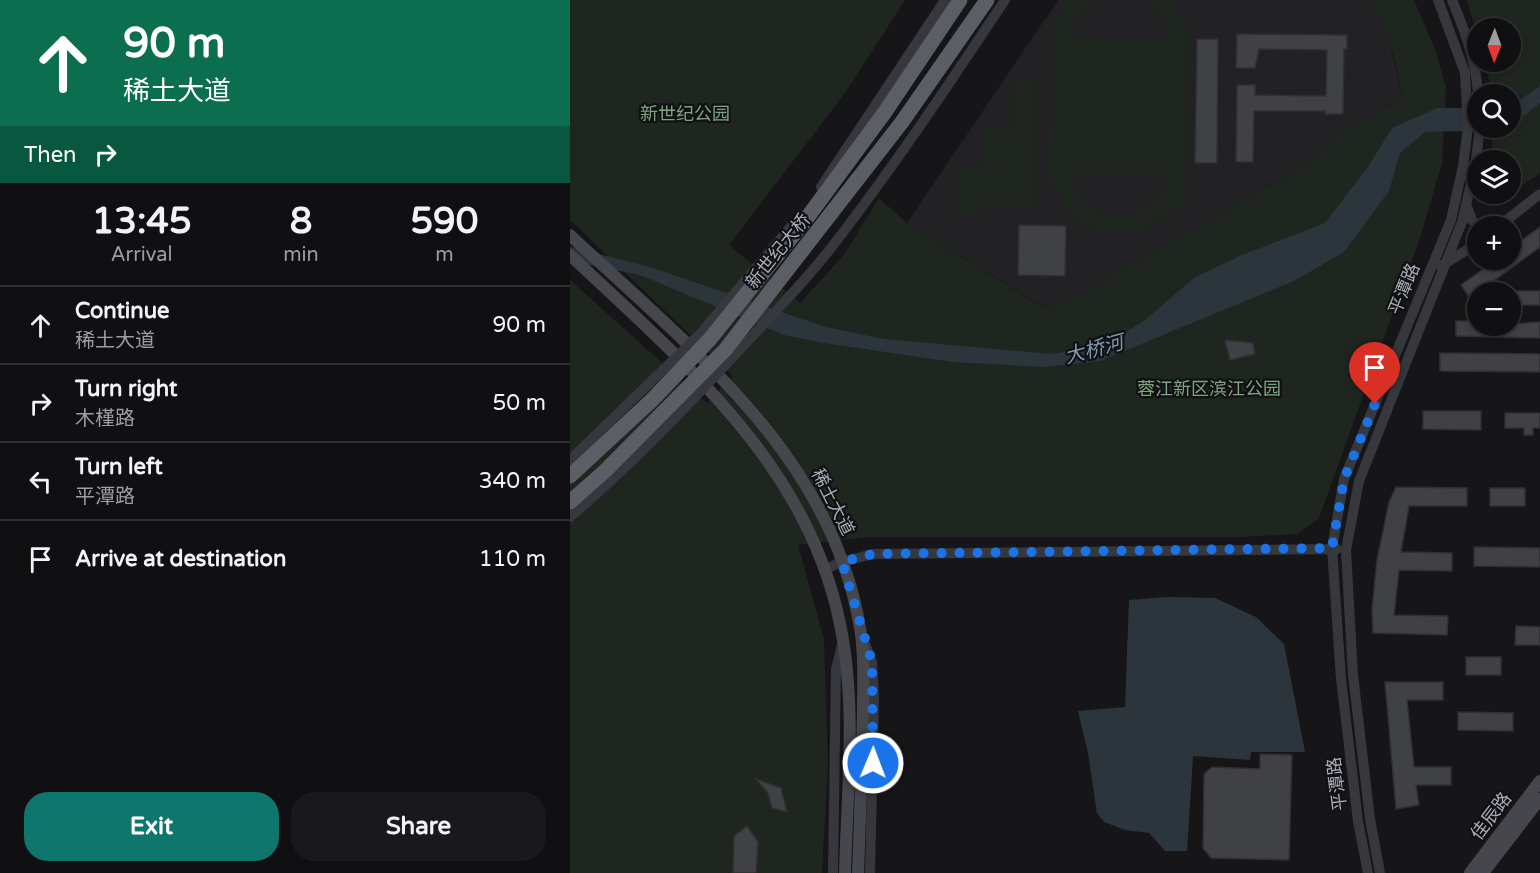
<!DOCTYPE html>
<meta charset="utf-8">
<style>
:root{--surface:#101012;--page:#19191b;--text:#f1f3f6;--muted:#9c9d9f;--line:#303032;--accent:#0f766e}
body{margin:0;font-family:"Varela Round","Noto Sans SC",sans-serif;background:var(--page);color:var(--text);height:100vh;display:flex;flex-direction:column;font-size:22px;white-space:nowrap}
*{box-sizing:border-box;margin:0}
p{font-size:20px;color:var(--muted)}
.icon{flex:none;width:33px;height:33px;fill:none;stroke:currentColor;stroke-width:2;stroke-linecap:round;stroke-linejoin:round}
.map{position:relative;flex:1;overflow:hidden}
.details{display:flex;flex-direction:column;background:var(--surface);width:570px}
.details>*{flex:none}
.hud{background:#0b6e4f;color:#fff;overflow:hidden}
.needle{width:39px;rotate:181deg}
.buttons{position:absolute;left:897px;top:18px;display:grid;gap:12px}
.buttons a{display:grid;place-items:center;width:54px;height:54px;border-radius:50%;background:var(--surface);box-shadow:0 3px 9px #0003,0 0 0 2px var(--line);font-size:30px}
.pin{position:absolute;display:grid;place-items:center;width:51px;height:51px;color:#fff;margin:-62px -26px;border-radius:50% 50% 50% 0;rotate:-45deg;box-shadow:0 0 6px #0007}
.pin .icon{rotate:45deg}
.me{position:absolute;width:66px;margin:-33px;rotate:1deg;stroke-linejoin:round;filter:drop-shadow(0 0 4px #0008)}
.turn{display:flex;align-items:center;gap:21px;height:126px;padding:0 24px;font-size:27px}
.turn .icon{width:78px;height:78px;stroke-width:2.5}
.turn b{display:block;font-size:42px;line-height:51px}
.then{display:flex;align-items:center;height:57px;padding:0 24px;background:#0003;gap:12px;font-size:22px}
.eta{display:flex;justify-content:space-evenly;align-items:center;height:102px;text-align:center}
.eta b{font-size:36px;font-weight:700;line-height:42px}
.primary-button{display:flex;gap:12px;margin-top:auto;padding:12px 24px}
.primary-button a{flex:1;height:69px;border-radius:24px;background:var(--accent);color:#fff;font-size:24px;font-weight:700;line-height:69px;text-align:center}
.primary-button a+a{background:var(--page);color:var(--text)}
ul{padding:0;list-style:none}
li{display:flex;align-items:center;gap:18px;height:78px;padding:0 24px;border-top:2px solid var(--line)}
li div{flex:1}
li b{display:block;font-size:22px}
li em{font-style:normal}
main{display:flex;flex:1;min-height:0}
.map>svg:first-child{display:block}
.built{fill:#222225}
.green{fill:#1e261f;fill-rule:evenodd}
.water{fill:#2c353c}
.building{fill:#404145;stroke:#303034;stroke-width:1.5}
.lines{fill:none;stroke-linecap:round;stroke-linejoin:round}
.tertiary{stroke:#37383d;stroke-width:10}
.secondary{stroke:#45474d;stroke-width:12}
.tertiary-bridge{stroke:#37383d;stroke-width:10}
.trunk-bridge{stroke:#5b5e65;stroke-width:15}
.route{stroke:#1a73e8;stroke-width:10;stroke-dasharray:0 18}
.labels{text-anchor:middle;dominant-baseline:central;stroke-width:4.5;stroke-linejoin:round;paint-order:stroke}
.park-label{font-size:18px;fill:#7fa381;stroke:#111113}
.street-label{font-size:18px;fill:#a8adb8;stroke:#111113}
.water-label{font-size:20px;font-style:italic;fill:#7f9bb3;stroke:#111113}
</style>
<main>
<section class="details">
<div class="hud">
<div class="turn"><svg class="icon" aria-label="ahead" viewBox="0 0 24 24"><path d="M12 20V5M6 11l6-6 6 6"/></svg><div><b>90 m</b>稀土大道</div></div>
<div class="then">Then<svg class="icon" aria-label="right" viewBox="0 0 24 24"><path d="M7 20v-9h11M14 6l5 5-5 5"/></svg></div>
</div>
<div class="eta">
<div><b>13:45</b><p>Arrival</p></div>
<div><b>8</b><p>min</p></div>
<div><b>590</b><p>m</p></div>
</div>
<ul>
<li><svg class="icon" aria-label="ahead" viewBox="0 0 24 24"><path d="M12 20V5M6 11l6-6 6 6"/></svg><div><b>Continue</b><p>稀土大道</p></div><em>90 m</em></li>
<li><svg class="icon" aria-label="right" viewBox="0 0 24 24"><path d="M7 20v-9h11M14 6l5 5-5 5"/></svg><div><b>Turn right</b><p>木槿路</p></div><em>50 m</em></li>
<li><svg class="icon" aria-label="left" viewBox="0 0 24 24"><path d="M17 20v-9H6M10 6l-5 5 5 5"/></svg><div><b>Turn left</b><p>平潭路</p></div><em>340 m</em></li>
<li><svg class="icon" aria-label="arrive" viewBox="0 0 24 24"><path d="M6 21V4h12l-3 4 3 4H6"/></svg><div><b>Arrive at destination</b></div><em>110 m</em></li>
</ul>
<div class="primary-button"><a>Exit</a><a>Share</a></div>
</section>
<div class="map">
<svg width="970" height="873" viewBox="0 0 970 873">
<rect width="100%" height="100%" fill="#161618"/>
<path class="built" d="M488,0H796L805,11L818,36L833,98L771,132L730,168L484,308L470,305L337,223Z"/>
<path class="green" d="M0,0H335L275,93L159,245L230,303L273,256L309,198L337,223L469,305L484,308L730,168L771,132L833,98C826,63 820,28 796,0H844L865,49L876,87L872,163L850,238L749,518L727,534L670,537H297L228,545L254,639L258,764L252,873H0V280L137,403L163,376L0,220Z
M497,0H521L506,16L500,36L601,38L592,13L578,0H603L614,19H619L616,209H602L576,228L552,235L523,229L512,224L496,210L480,179L483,31L488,13ZM498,173L598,174H599C588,230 508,228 498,173Z
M897,0H970V173L931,200L918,194H940V160H921L923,128H940V94H922L915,62H940V28H908L907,35Z
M442,79L467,80L466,127H441Z
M415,129H467L466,167L414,166Z
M388,166L413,167L412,214H387Z
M414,167L466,168L465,205H414Z"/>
<path class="water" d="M970,86V103L941,126V106Z
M867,108H907L908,128H939L935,130L855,132L830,153L819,191L774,252L726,280L530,361L473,367L383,362L254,343L214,335L70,275L0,261V247L77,266L256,327L314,339L482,354L534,345L574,321L625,277L672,255L755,223L798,167L822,128Z
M596,597L645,598L686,617L714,644L735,752H681L680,760L623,756L617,851H595L579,833L555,830L534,822L527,813L518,753L508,711L555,707L559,600Z"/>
<path class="building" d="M667,34L777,35V49H774L773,114H755V111H684L683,162H666L667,85H685V95L756,96L757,50L689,49L685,68H666Z
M627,39H648L647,163H625Z
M449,225L496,226L495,276L448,275Z
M970,227V247L900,298L891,285L926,260H940V249Z
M946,291H970V305H946Z
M886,321H908V326L970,322V338L886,336Z
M655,340L683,343L685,354L660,360Z
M870,353L970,354V372L870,371Z
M853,411H911V430L853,429Z
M935,413H970V428H963V435H954V428H935Z
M826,487L897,488V506H839L831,552L882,553V571L829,570L824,615L878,616L877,635L803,633L802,609L807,560L819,502Z
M920,488H955V506H920Z
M904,547L970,548V567L904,566Z
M946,626L970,627V645H945Z
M896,657H931V675H896Z
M815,682H873V700H837L844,767H881V785H846L849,805L826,809Z
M888,712L943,713V731L888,730Z
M690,754L722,755L719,860L641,858L633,848L634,774L642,767L690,769Z
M186,779L211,788L217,812L202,808L198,793Z
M177,826L188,842L186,873H163L164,836Z"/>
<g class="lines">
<path class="tertiary" d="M882,0C895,31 906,61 908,94
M896,204L902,220L908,226
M929,226L970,194
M871,266L908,243
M254,570L271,562L303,554L767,549
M294,641L302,662L304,697L300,873
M263,873L266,669L273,641
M798,873L788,821L771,679L762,548L774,479L881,220L893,166L898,127L895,73L868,0
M810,873L800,819L783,675L776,550L789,481L892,222L905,167L910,128"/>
<path class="secondary" d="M0,235C121,349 261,454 290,628C295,655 293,683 293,710C292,764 290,819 288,873
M0,255C113,362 238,464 270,624C287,705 277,792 275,873
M900,873L970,781
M913,873L970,799"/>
<path class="tertiary-bridge" d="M251,187L375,0
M0,460L131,333L223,224
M0,517C58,468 110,413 162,358C198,319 236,281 268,239C327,162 381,81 435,0"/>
<path class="trunk-bridge" d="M0,476L82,400L140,339L234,222L315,112L390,0
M0,502L35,471L155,350L332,122L417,0"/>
</g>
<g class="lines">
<path class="route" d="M303,763L302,662L272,562L303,554L762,548L774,479L805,404"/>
</g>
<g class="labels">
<g class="park-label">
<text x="115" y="114">新世纪公园</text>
<text x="639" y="389">蓉江新区滨江公园</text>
</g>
<g class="street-label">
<text transform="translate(208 251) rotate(-51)">新世纪大桥</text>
<text transform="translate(834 289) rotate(-68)">平潭路</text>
<text transform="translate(263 502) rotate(63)">稀土大道</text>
<text transform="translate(767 784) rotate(-97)">平潭路</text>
<text transform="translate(921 816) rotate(-53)">佳辰路</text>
</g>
<g class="water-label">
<text transform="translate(524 350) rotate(-15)">大桥河</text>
</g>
</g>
</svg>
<div class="buttons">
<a><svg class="needle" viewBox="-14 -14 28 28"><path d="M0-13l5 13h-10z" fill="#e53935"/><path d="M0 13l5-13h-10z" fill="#9c9d9f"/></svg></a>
<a><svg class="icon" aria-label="search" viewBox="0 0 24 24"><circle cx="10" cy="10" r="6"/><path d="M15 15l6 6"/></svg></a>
<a><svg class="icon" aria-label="layers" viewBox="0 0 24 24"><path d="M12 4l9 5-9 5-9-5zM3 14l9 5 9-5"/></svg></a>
<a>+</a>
<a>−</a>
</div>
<div class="pin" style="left:805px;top:404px;background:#d93025"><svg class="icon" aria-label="arrive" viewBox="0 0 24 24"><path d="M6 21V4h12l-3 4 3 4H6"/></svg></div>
<svg class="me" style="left:303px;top:763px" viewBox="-20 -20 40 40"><circle r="17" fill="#1a73e8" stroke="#fff" stroke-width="3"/><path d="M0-11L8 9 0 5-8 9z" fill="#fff"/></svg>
</div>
</main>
